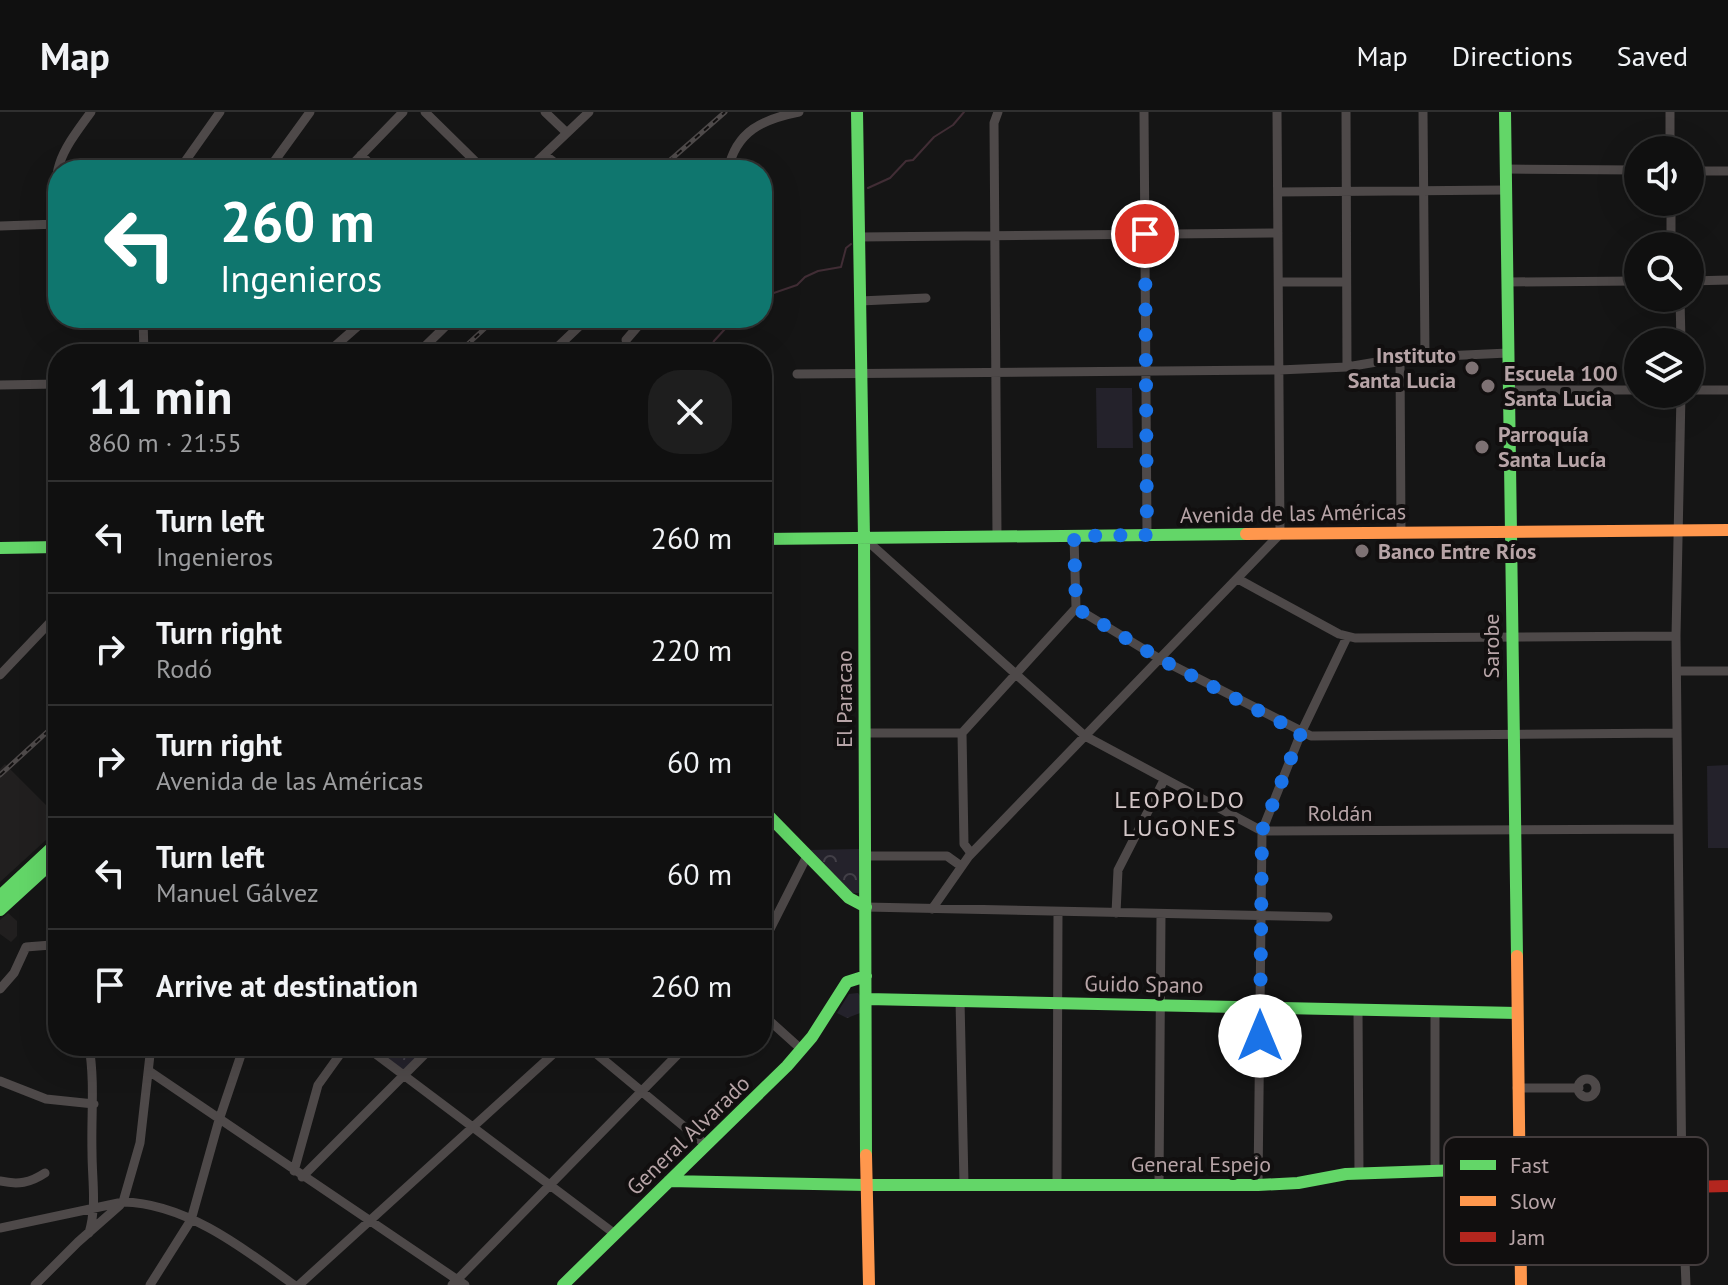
<!DOCTYPE html>
<meta charset="utf-8">
<style>
:root{--surface:#101010;--page:#1e1e1e;--text:#f1f3f6;--muted:#9c9d9f;--line:#303030}
body{margin:0;font-family:"PT Sans",sans-serif;background:var(--page);color:var(--text);height:100vh;display:flex;flex-direction:column;font-size:30px;white-space:nowrap}
*{box-sizing:border-box;margin:0}
p{font-size:26px;color:var(--muted)}
.icon{flex:none;width:44px;height:44px;fill:none;stroke:currentColor;stroke-width:2;stroke-linecap:round;stroke-linejoin:round}
.map{position:relative;flex:1;overflow:hidden}
.details{position:absolute;left:48px;top:232px;width:724px;height:712px;display:flex;flex-direction:column;background:var(--surface);border-radius:32px;box-shadow:0 8px 32px #0002,0 0 0 2px var(--line)}
.details>*{flex:none}
.hud{position:absolute;left:48px;top:48px;width:724px;height:168px;border-radius:32px;box-shadow:0 8px 32px #0002,0 0 0 2px var(--line);background:#0f766e;color:#fff;overflow:hidden}
.tools{position:absolute;left:1624px;top:24px;display:grid;gap:16px}
.tools a{display:grid;place-items:center;width:80px;height:80px;border-radius:50%;background:var(--surface);box-shadow:0 8px 32px #0002,0 0 0 2px var(--line);font-size:40px}
.pin{position:absolute;display:grid;place-items:center;width:68px;height:68px;color:#fff;margin:-34px;border:4px solid #fff;border-radius:50%;box-shadow:0 2px 8px #0007}
.me{position:absolute;width:88px;margin:-44px;rotate:0deg;stroke-linejoin:round;filter:drop-shadow(0 0 6px #0008)}
.turn{display:flex;align-items:center;gap:28px;height:168px;padding:0 40px;font-size:36px}
.turn .icon{width:104px;height:104px;stroke-width:2.5}
.turn b{display:block;font-size:56px;line-height:68px}
.round{display:grid;place-items:center;flex:none;width:84px;height:84px;border-radius:32px;background:var(--page)}
.head{display:flex;align-items:center;justify-content:space-between;height:136px;padding:0 40px}
h1{font-size:48px;font-weight:800;line-height:60px}
ul{padding:0;list-style:none}
li{display:flex;align-items:center;gap:24px;height:112px;padding:0 40px;border-top:2px solid var(--line)}
li div{flex:1}
li b{display:block;font-size:30px}
li em{font-style:normal}
header{display:flex;align-items:center;gap:48px;box-sizing:border-box;height:112px;padding:0 40px;background:var(--surface);border-bottom:2px solid var(--line)}
header strong{font-size:38px}
nav{display:flex;gap:44px;margin-inline-start:auto;font-size:28px}
.map>svg:first-child{display:block}
.built{fill:#211f1f}
.park{fill:url(#park-crowns)}
.garden{fill:#24222b}
.lines{fill:none;stroke-linecap:round;stroke-linejoin:round}
.stream{stroke:#412d35;stroke-width:2}
.street{stroke:#4e4949;stroke-width:9}
.fast{stroke:#63d668;stroke-width:12}
.slow{stroke:#ff974d;stroke-width:12}
.jam{stroke:#b3261e;stroke-width:12}
.rail-casing{stroke:#4e4a4a;stroke-width:5}
.rail{stroke:#110f0f;stroke-width:2;stroke-dasharray:6;stroke-linecap:butt}
.route{stroke:#1a73e8;stroke-width:14;stroke-dasharray:0 25.2}
.poi-dot{fill:#7e7274;stroke:#110f0f;stroke-width:3}
.labels{text-anchor:middle;dominant-baseline:central;stroke-width:8;stroke-linejoin:round;paint-order:stroke}
.poi-label{font-size:22px;font-weight:bold;fill:#b7a4a7;stroke:#110f0f;text-anchor:start}
.street-label{font-size:22px;fill:#b7a4a7;stroke:#110f0f}
.neighbourhood-label{font-size:24px;letter-spacing:2px;fill:#d3c6c7;stroke:#110f0f}
.key{fill:#110f0f;stroke:#433c3d;stroke-width:2}
.key-label{font-size:22px;fill:#b7a4a7}
</style>
<header>
<strong>Map</strong>
<nav><a>Map</a><a>Directions</a><a>Saved</a></nav>
</header>
<div class="map">
<svg width="1728" height="1173" viewBox="0 0 1728 1173">
<defs>
<pattern id="park-crowns" width="20" height="18" patternUnits="userSpaceOnUse" patternTransform="scale(2)"><rect width="20" height="18" fill="#24222b"/><path d="M2 6a3 3 0 1 1 6 0M12 15a3 3 0 1 1 6 0" fill="none" stroke="#423f47"/></pattern>
</defs>
<rect width="100%" height="100%" fill="#151515"/>
<path class="built" d="M5,652L58,705V717L0,770V657Z
M8,801L17,809V824L11,830L0,822V808Z"/>
<path class="park" d="M860,737L859,781H850L809,738Z
M858,881L861,885L860,901L847,906L837,901L849,882Z
M365,934H433L404,963Z"/>
<path class="garden" d="M1096,276H1132L1133,336H1097Z
M1728,653V736H1708L1707,654Z"/>
<g class="lines">
<path class="stream" d="M868,76L890,66L906,49L913,48L934,25L953,13L964,0
M762,185L797,173L805,165L818,159L841,155L846,136L851,132
M708,242L714,229L735,206"/>
<path class="street" d="M425,0L484,58
M545,0L567,21
M1144,0L1147,423
M1346,0L1347,255
M1423,0L1425,245
M1670,0V38
M361,43L376,58
M545,43L564,58
M1506,57L1638,58
M179,58L220,0
M268,58L310,0
M347,58L403,0
M528,58L589,0
M728,58C736,19 763,7 799,0
M1690,59H1728
M1278,80L1506,78
M1671,90V134
M55,112C54,54 56,47 91,0
M0,114L58,112
M859,125L1278,121
M1690,169L1728,168
M1279,170H1345
M1508,170L1638,169
M1680,186L1681,230
M860,189L926,186
M143,206L144,242
M626,228L645,206
M326,242L367,206
M417,242L454,206
M550,242L588,206
M1400,246L1401,420
M797,262L1279,258L1347,255L1400,246L1508,241
M0,273L58,272
M1509,278H1638
M1690,278H1728
M763,282L767,427
M1681,282L1676,524L1682,1075L1686,1173
M997,424L994,11L998,0
M864,426L1085,624L1262,719L1677,717
M1238,467L1339,522L1355,526L1676,524
M1076,496L1160,547L1311,624L1677,621
M1677,559H1728
M0,563L58,502
M864,621H962
M962,621L1076,496L1074,424
M962,621L964,732L971,741
M866,744H947L961,754
M866,795L1328,805
M932,797L969,744L1280,422L1277,0
M1116,801L1118,758L1164,668
M762,833L807,744
M0,877L14,861L26,835L51,833L58,836
M960,888L964,1072
M1358,898L1359,1061
M762,902L802,938
M365,934L615,1122
M587,934L705,1032
M149,959L465,1173
M1578 976a9 9 0 1 1 18 0a9 9 0 1 1-18 0Z
M0,969L46,987L94,992
M1517,976H1579
M1435,1057V899
M294,1059L318,973L346,934
M302,1065L433,934
M0,1069C18,1073 30,1071 45,1061
M1057,1071L1058,800
M1159,1072L1161,803
M1258,1073L1262,719L1301,621L1347,525
M123,1090L140,1031L151,934
M0,1116L123,1090C186,1091 246,1138 294,1173
M89,1121C97,1094 92,1068 92,1040C91,1004 95,970 89,934
M35,1173L78,1130L120,1093
M150,1173L191,1108L219,1008L244,934
M299,1173L562,934
M452,1173L686,934"/>
<path class="fast" d="M857,0L864,426L866,1043
M1505,0L1517,844
M762,427L1246,422
M0,436L58,435
M762,697L849,786L866,795
M0,784L58,730
M0,798L58,745
M867,887L1517,901
M669,1069L866,1073H1258L1298,1071L1346,1062L1489,1057L1548,1079L1566,1078
M563,1173L787,954L812,925L847,870L866,864"/>
<path class="slow" d="M1246,422L1728,418
M1517,844L1521,1173
M866,1043L869,1173"/>
<path class="jam" d="M1566,1078L1728,1074"/>
<g class="rail-casing">
<path id="rail" d="M659,58L725,0
M457,242L496,206
M0,663L58,610"/>
</g>
<use href="#rail" class="rail"/>
</g>
<g class="lines">
<path class="route" d="M1145,122L1147,423L1074,424L1076,496L1160,547L1301,621L1262,719L1260,924"/>
</g>
<g class="poi-dot">
<circle cx="1472" cy="256" r="8"/>
<circle cx="1488" cy="274" r="8"/>
<circle cx="1482" cy="335" r="8"/>
<circle cx="1362" cy="439" r="8"/>
</g>
<g class="labels">
<g class="poi-label">
<text x="1456" y="243" text-anchor="end">Instituto<tspan x="1456" dy="25">Santa Lucia</tspan></text>
<text x="1504" y="261">Escuela 100<tspan x="1504" dy="25">Santa Lucia</tspan></text>
<text x="1498" y="322">Parroquía<tspan x="1498" dy="25">Santa Lucía</tspan></text>
<text x="1378" y="439">Banco Entre Ríos</text>
</g>
<g class="street-label">
<text transform="translate(1293 401) rotate(-1)">Avenida de las Américas</text>
<text transform="translate(1491 534) rotate(-90)">Sarobe</text>
<text transform="translate(844 587) rotate(-90)">El Paracao</text>
<text x="1340" y="701">Roldán</text>
<text transform="translate(1144 872) rotate(1)">Guido Spano</text>
<text transform="translate(688 1023) rotate(-44)">General Alvarado</text>
<text x="1201" y="1052">General Espejo</text>
</g>
<g class="neighbourhood-label">
<text x="1180" y="687">LEOPOLDO<tspan x="1180" dy="28">LUGONES</tspan></text>
</g>
</g>
<rect x="1444" y="1025" width="264" height="128" rx="12" class="key"/>
<rect x="1460" y="1048" width="36" height="10" fill="#63d668"/>
<rect x="1460" y="1084" width="36" height="10" fill="#ff974d"/>
<rect x="1460" y="1120" width="36" height="10" fill="#b3261e"/>
<g class="key-label">
<text x="1510" y="1061">Fast</text>
<text x="1510" y="1097">Slow</text>
<text x="1510" y="1133">Jam</text>
</g>
</svg>
<div class="tools">
<a><svg class="icon" aria-label="sound" viewBox="0 0 24 24"><path d="M4 9h4l5-4v14l-5-4H4zM17 9q2 3 0 6"/></svg></a>
<a><svg class="icon" aria-label="search" viewBox="0 0 24 24"><circle cx="10" cy="10" r="6"/><path d="M15 15l6 6"/></svg></a>
<a><svg class="icon" aria-label="layers" viewBox="0 0 24 24"><path d="M12 4l9 5-9 5-9-5zM3 14l9 5 9-5"/></svg></a>
</div>
<div class="pin" style="left:1145px;top:122px;background:#d93025"><svg class="icon" aria-label="arrive" viewBox="0 0 24 24"><path d="M6 21V4h12l-3 4 3 4H6"/></svg></div>
<svg class="me" style="left:1260px;top:924px" viewBox="-20 -20 40 40"><circle r="19" fill="#fff"/><path d="M0-13L10 11 0 6-10 11z" fill="#1a73e8"/></svg>
<div class="hud">
<div class="turn"><svg class="icon" aria-label="left" viewBox="0 0 24 24"><path d="M17 20v-9H6M10 6l-5 5 5 5"/></svg><div><b>260 m</b>Ingenieros</div></div>
</div>
<section class="details">
<div class="head"><div><h1>11 min</h1><p>860 m · 21:55</p></div><a class="round"><svg class="icon" aria-label="close" viewBox="0 0 24 24"><path d="M6 6l12 12M18 6L6 18"/></svg></a></div>
<ul>
<li><svg class="icon" aria-label="left" viewBox="0 0 24 24"><path d="M17 20v-9H6M10 6l-5 5 5 5"/></svg><div><b>Turn left</b><p>Ingenieros</p></div><em>260 m</em></li>
<li><svg class="icon" aria-label="right" viewBox="0 0 24 24"><path d="M7 20v-9h11M14 6l5 5-5 5"/></svg><div><b>Turn right</b><p>Rodó</p></div><em>220 m</em></li>
<li><svg class="icon" aria-label="right" viewBox="0 0 24 24"><path d="M7 20v-9h11M14 6l5 5-5 5"/></svg><div><b>Turn right</b><p>Avenida de las Américas</p></div><em>60 m</em></li>
<li><svg class="icon" aria-label="left" viewBox="0 0 24 24"><path d="M17 20v-9H6M10 6l-5 5 5 5"/></svg><div><b>Turn left</b><p>Manuel Gálvez</p></div><em>60 m</em></li>
<li><svg class="icon" aria-label="arrive" viewBox="0 0 24 24"><path d="M6 21V4h12l-3 4 3 4H6"/></svg><div><b>Arrive at destination</b></div><em>260 m</em></li>
</ul>
</section>
</div>
